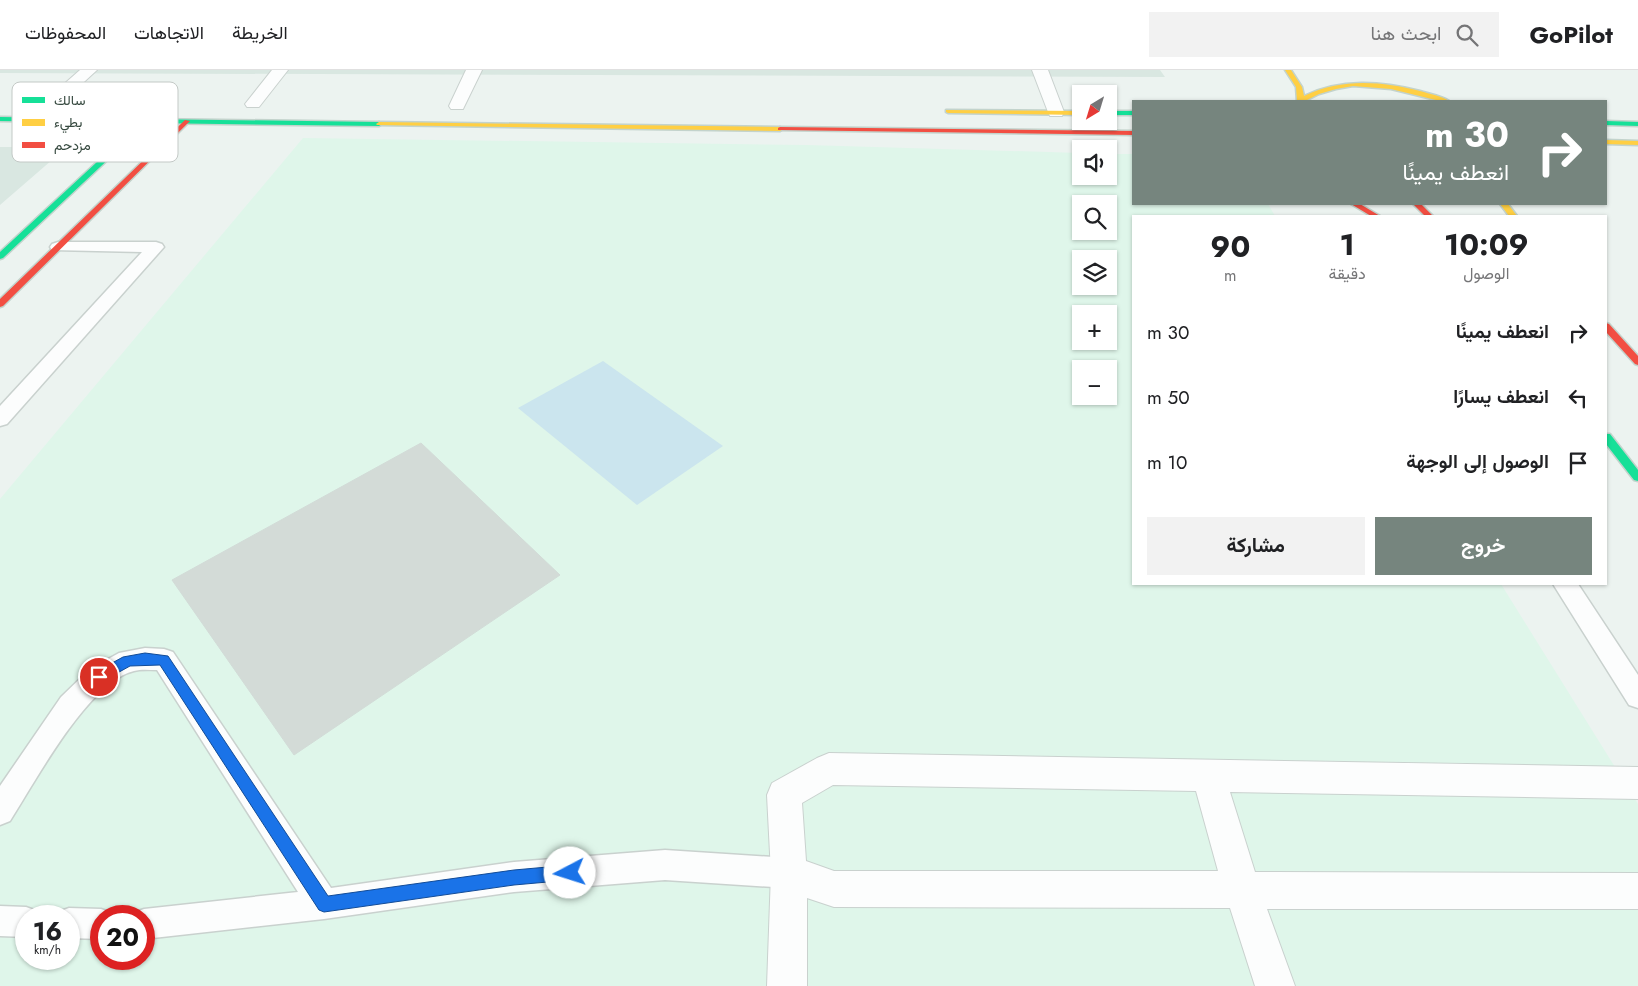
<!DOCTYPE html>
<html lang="ar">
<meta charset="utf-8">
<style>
:root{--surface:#fff;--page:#f2f2f2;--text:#202124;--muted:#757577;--line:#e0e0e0;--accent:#76857e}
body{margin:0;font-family:Jost,Vazirmatn,sans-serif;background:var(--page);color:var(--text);direction:rtl;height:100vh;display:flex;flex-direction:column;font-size:19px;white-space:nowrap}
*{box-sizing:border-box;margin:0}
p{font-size:16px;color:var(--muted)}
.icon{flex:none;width:28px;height:28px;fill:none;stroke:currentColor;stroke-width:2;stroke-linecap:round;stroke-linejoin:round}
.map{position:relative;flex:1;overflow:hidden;direction:ltr}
.panel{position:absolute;left:1132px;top:145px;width:475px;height:370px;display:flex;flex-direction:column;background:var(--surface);border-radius:0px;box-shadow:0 1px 4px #0004;direction:rtl}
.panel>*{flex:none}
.guide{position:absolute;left:1132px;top:30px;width:475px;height:105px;border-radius:0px;box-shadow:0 1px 4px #0004;direction:rtl;background:#76857e;color:#fff;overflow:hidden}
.needle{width:32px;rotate:218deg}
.tools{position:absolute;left:1072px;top:15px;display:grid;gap:10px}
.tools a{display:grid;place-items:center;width:45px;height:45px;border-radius:0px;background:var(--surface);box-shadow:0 1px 4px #0004;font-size:25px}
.speed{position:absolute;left:15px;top:835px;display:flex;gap:10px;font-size:25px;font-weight:700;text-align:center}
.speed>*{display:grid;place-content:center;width:65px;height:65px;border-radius:50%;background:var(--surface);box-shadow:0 1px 4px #0004;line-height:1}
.speed small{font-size:12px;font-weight:400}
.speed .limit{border:8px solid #d22;background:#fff;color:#111}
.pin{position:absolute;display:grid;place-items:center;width:42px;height:42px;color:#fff;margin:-21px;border:2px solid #fff;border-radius:50%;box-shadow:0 1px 5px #0007}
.me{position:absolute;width:55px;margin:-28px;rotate:265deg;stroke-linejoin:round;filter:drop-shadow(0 0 4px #0008)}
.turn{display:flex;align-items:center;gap:18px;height:105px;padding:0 15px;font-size:22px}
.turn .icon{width:65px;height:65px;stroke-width:2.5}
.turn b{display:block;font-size:35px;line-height:42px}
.eta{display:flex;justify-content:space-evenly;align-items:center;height:85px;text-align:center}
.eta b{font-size:30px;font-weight:700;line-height:35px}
.cta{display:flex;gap:10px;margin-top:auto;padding:10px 15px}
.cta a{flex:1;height:58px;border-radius:0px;background:var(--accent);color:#fff;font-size:20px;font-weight:700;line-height:58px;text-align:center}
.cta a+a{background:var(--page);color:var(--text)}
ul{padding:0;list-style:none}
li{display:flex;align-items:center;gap:15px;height:65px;padding:0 15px}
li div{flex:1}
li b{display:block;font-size:19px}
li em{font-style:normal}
header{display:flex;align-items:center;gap:30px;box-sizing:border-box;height:70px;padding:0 25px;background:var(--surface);border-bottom:1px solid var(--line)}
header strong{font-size:24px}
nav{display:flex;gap:28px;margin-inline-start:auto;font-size:18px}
.search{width:350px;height:45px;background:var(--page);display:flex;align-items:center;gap:12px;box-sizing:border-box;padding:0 18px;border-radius:0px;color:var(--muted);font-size:19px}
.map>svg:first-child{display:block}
.residential{fill:#d9e7e1}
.commercial{fill:#dff6ea;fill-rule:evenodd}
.green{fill:#cbe5ee}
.building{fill:#d3dbd7;stroke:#d2dbd7}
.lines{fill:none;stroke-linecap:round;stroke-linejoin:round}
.lane-casing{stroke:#c9d1ce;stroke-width:3}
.street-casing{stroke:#c9d1ce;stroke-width:2}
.fast-casing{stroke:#c3d3cc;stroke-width:3}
.slow-casing{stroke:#c3d3cc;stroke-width:3}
.jam-casing{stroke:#c3d3cc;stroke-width:3}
.lane{fill:#fcfdfd;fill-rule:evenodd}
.street{fill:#fcfdfd;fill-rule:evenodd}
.fast{fill:#16e098;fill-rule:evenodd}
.slow{fill:#ffcf43;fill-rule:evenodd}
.jam{fill:#f24e42;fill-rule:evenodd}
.route{fill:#1a73e8;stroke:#114b97}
.key{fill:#fff;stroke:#c3c9c6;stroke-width:1}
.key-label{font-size:14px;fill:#374a40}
</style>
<header>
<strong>GoPilot</strong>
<div class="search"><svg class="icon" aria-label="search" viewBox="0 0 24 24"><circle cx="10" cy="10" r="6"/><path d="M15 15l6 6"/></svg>ابحث هنا</div>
<nav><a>الخريطة</a><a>الاتجاهات</a><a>المحفوظات</a></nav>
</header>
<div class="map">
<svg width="1638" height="916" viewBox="0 0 1638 916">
<rect width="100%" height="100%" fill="#ecf3f0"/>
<path class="residential" d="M0,0H1160L1165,7L0,3Z
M0,77H67L0,135Z"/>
<path class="commercial" d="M303,68L807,75L1081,83V106H1109V84H1134V134H1268L1275,146H1134V514H1501L1638,734V916H0V429ZM1081,134H1109V161H1081ZM1081,189H1109V216H1081ZM1081,244H1109V271H1081ZM1081,299H1109V326H1081ZM26,846H69V889H26ZM101,846H144V889H101Z"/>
<path class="green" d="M603,291L723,376L637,435L518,338Z"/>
<path class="building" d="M421,373L560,505L294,685L172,510Z"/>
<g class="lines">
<g class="lane-casing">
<path id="lane" d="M58,172H156L162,174L164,177L7,354L0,356V336L142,182L52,180L50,177L52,174Z
M1553,514H1578L1638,605V638L1629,635Z
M145,578L164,579L173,582L331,818L514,792L665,780L789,788L800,792L804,803L800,814L789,818L665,810L514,822L324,849L144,869V846H132L133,843L144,839L298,822L157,600C149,600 141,599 134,601C88,612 35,712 10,751L0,755V716L61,627L90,599L119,583Z
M0,836L26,837L37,841L39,846H26V867L0,866Z
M69,838L101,839L112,843L113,846H101V869L69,868V846H56L58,842Z"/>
</g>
<g class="street-casing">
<path id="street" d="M80,0H97L59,35H47L45,32L47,29Z
M272,0H288L259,37H247L245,34Z
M466,0H482L463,39H451L449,36Z
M1032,0H1048L1064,42L1062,46H1050L1048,42Z
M829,683L1638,697V729L1230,722L1255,802L1638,803V839H1267L1295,916H1255L1230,838L834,837L807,828V916H767L771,803L767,725L772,713L817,688ZM833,715L1196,721L1218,801H834L806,791L802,733Z"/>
</g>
<g class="fast-casing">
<path id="fast" d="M1109,41H1134V45H1109Z
M0,47L379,52L382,54L379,56L147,53L3,188L0,189V182L139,53L0,51Z
M1606,51L1638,52V56L1606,55Z
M1606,364H1610L1638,400V411L1634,410L1606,374Z"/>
</g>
<g class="slow-casing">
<path id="slow" d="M1285,0H1291L1302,17L1304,26C1341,8 1381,11 1420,21C1430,24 1442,26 1449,31H1440L1391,19L1353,16L1336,19L1319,24L1305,31H1297L1296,17Z
M946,40L1081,41V45L948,43L946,42Z
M379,52L780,57L783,59L780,61L377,55L376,54Z
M1606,70L1638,71V75L1606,74Z
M1500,134H1508L1517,146H1509Z"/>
</g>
<g class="jam-casing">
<path id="jam" d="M185,50L190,51L3,236L0,237V229Z
M780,57L1134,61V65L778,60V58Z
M1351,134H1360L1380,146H1371Z
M1413,134H1421L1433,146H1425Z
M1606,253L1609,254L1638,286V295L1635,294L1606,262Z"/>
</g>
<use href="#lane" class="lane"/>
<use href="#street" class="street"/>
<use href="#fast" class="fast"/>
<use href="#slow" class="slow"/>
<use href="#jam" class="jam"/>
</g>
<path class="route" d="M145,583L168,586L328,826L514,800L570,795L576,797L578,803L576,808L570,810L514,815L324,842L319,840L160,595L130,596L103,611L99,613L94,611L92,607L94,603L123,587Z"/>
<rect x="12" y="12" width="166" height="80" rx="8" class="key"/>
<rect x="22" y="27" width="23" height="6" fill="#16e098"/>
<rect x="22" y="49" width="23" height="7" fill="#ffcf43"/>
<rect x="22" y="72" width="23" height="6" fill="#f24e42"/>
<g class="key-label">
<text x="54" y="35">سالك</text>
<text x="54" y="57">بطيء</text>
<text x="54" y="80">مزدحم</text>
</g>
</svg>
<div class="tools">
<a><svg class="needle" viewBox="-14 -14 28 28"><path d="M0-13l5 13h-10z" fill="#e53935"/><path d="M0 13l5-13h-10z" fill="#757577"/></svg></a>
<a><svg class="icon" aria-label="sound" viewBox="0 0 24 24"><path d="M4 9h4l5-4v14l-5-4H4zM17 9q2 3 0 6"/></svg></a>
<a><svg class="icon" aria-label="search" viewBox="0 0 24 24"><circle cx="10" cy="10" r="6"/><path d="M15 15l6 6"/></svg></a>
<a><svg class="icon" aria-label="layers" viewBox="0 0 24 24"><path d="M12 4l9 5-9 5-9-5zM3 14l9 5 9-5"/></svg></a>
<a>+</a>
<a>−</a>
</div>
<div class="speed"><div>16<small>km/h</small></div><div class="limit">20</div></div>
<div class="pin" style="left:99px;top:607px;background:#d93025"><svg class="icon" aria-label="arrive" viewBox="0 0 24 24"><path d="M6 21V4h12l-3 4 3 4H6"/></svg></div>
<svg class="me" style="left:570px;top:803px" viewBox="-20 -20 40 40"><circle r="19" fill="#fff"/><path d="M0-13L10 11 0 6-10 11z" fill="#1a73e8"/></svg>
<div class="guide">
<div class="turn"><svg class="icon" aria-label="right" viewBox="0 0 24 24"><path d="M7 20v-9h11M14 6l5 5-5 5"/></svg><div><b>30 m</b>انعطف يمينًا</div></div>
</div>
<section class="panel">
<div class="eta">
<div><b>10:09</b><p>الوصول</p></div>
<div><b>1</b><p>دقيقة</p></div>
<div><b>90</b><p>m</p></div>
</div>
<ul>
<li><svg class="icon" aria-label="right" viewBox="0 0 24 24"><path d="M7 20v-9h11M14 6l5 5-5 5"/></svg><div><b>انعطف يمينًا</b></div><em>30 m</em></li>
<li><svg class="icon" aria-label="left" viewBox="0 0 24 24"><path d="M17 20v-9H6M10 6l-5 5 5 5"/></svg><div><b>انعطف يسارًا</b></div><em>50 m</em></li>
<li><svg class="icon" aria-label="arrive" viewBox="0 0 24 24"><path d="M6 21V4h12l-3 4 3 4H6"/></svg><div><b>الوصول إلى الوجهة</b></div><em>10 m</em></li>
</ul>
<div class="cta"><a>خروج</a><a>مشاركة</a></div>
</section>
</div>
